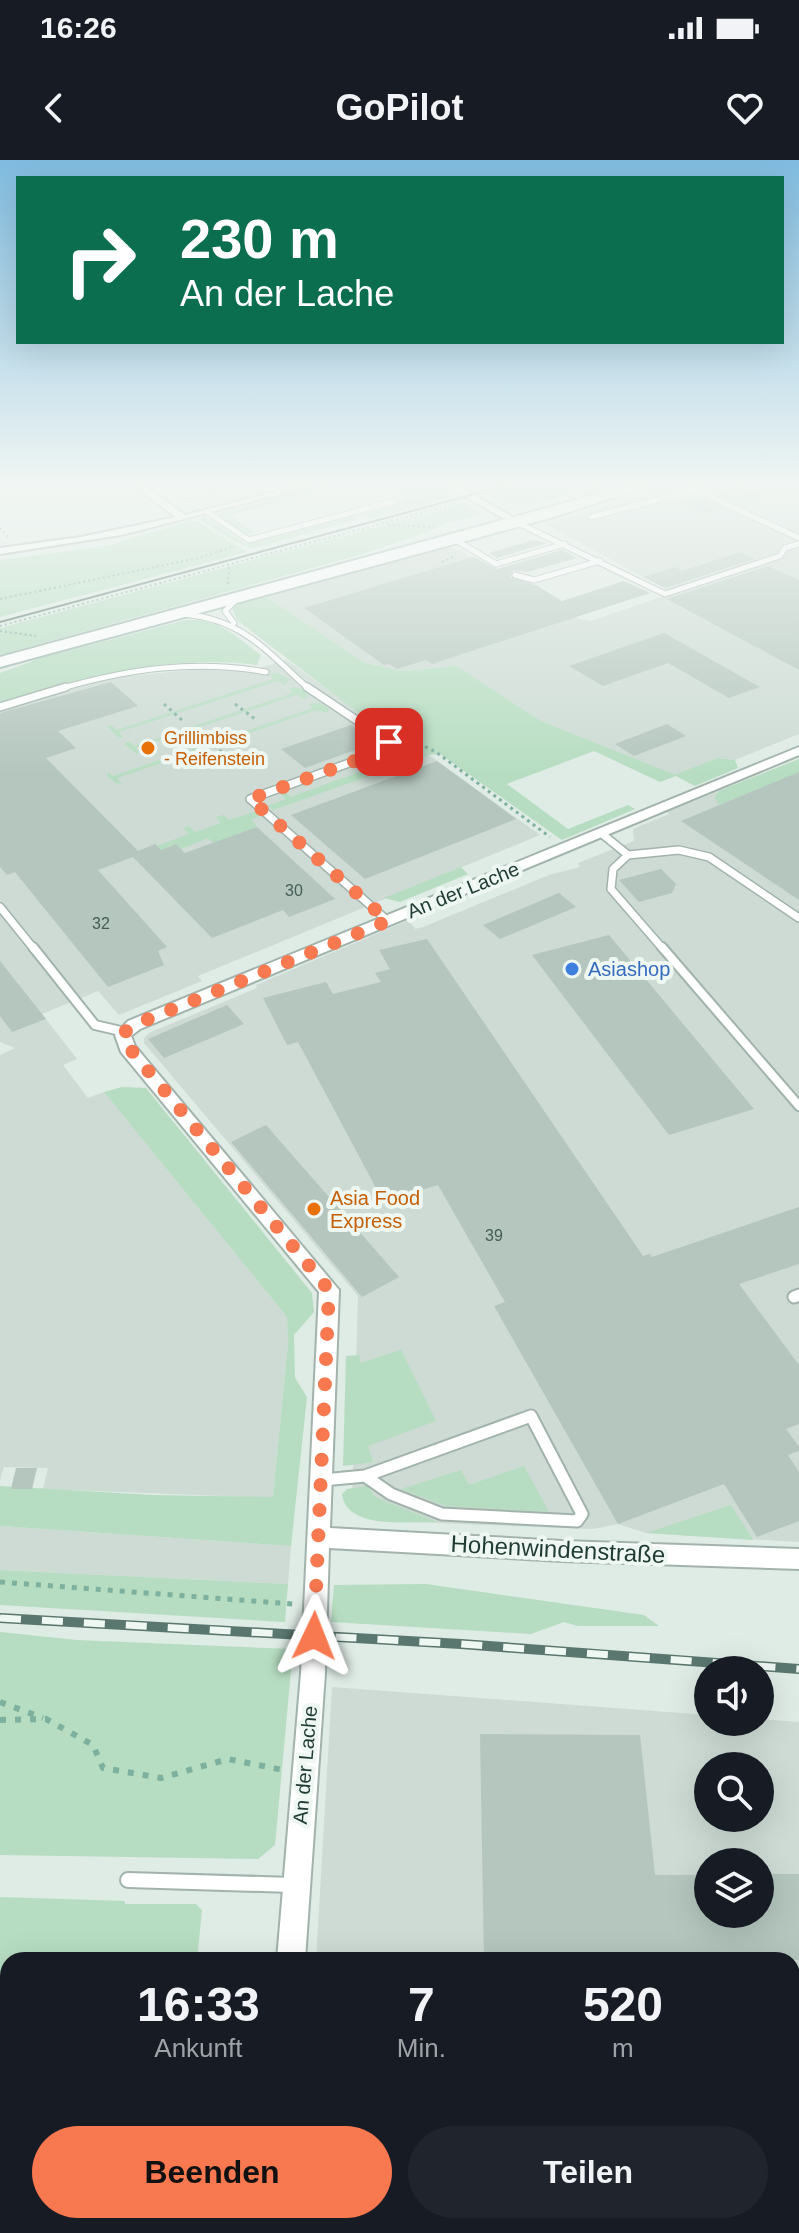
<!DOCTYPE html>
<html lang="de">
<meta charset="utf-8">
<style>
:root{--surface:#171b24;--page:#20242c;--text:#f1f3f6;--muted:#9ea1a6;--accent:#f87850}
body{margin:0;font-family:Helvetica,sans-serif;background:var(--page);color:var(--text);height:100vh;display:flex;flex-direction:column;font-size:30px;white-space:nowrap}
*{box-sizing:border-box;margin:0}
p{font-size:26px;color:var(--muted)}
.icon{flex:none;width:44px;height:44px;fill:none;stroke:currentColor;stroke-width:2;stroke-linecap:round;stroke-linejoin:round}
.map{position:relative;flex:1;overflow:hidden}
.drawer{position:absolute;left:0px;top:1792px;width:800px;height:282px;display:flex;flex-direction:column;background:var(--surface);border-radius:24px 24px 0 0;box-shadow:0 8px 32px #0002}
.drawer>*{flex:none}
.banner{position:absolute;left:16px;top:16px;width:768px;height:168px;border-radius:0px;box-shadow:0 8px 32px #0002;background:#0b6e4f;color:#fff;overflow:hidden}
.controls{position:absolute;left:694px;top:1496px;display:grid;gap:16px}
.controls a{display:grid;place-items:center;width:80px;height:80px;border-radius:50%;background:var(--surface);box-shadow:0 8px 32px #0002;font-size:40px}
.pin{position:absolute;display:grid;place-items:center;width:68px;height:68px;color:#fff;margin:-34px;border-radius:16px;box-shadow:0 4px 12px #0006}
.me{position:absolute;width:88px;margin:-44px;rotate:2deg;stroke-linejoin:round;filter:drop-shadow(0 0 6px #0008)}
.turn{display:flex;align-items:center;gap:28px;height:168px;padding:0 32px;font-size:36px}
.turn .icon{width:104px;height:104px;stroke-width:2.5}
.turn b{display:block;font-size:56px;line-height:68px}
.eta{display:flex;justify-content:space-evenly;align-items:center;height:136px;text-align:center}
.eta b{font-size:48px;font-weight:800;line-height:56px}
.primary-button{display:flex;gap:16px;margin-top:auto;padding:16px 32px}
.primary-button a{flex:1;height:92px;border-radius:48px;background:var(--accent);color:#111;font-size:32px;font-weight:800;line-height:92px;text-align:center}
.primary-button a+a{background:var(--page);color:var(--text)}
.status{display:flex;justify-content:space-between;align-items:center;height:56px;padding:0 40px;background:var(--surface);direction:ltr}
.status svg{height:22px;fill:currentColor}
header{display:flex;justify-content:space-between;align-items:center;height:104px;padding:0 32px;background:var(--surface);font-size:36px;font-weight:800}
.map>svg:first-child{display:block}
.built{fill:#cddbd4;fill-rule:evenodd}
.green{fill:#b6ddc1}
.building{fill:#b4c6be}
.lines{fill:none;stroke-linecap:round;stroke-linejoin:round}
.service-far4-casing{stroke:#a2b3ac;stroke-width:7}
.service-far3-casing{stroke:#a2b3ac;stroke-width:10}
.service-far2-casing{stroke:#a2b3ac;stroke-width:12}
.service-far1-casing{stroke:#a2b3ac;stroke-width:15}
.service-casing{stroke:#a2b3ac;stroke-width:18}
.minor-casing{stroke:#a2b3ac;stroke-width:4}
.secondary-casing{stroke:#9db7ae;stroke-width:4}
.path-far3{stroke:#7eb0a0;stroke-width:2;stroke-dasharray:2 3;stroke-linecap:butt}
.path-far2{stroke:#7eb0a0;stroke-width:3;stroke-dasharray:3 4;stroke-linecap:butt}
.path-far1{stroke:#7eb0a0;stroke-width:5;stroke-dasharray:5 7;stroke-linecap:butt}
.path{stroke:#7eb0a0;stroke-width:6;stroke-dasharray:6 9;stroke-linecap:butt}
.service-far4{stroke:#fff;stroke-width:5}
.service-far3{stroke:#fff;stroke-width:7}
.service-far2{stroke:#fff;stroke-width:8}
.service-far1{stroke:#fff;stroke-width:11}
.service{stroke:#fff;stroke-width:14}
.minor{fill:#fff;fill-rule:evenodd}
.secondary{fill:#fff;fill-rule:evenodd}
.tram{stroke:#59776f;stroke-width:2}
.rail-casing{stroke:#59776f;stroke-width:10}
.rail{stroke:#eff7f3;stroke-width:7;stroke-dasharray:21;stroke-linecap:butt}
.route{stroke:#f87850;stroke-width:14;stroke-dasharray:0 25.2}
.food-dot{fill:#e8710a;stroke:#eff7f3;stroke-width:3}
.shop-dot{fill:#3f7fe0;stroke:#eff7f3;stroke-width:3}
.labels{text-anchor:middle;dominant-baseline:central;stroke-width:8;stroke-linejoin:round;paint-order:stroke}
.number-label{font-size:16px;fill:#445e56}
.far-food-label{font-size:18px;fill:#c56008;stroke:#eff7f3;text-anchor:start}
.street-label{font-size:20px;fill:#1f3b34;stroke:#eff7f3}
.shop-label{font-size:20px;fill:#366cbe;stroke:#eff7f3;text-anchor:start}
.food-label{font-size:20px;fill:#c56008;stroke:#eff7f3;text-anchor:start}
.near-street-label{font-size:24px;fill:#1f3b34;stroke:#eff7f3}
</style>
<div class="status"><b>16:26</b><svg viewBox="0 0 49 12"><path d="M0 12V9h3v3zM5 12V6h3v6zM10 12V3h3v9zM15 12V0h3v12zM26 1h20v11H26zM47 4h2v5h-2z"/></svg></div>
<header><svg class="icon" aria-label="back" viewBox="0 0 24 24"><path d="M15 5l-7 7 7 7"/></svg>GoPilot<svg class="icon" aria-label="heart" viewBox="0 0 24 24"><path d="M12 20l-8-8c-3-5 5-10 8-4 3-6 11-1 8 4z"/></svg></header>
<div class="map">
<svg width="799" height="2073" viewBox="0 0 799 2073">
<rect width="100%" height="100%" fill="#dfebe5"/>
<path class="built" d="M679,323H799V574L735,600L717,598L676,616L541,561L457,506L401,511L365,503L266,436L436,389L454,388L579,459L591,461L673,433L545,364Z
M287,500L398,581L429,595L540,675L198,816L202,821L119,855L98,831L42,854L77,899L63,905L88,938L104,932L287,1157L288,1184L273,1338L43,1329L48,1308L4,1307L0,1320V895L15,888L0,882V549L107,518L222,507L239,508L245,512Z
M799,599V1382L646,1373L618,1364L593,1369L382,1361L352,1341L358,1136L144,883V878L149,873L257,828L256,825L409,760L415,769L423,767L549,715L580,707L578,703L634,681L633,669L669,654L667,652Z
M0,1366L291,1386L288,1424L0,1410Z
M332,1527L708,1555V1562H760V1559L799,1562V2073H300V2066H792V1800H316ZM708,1606H760V1658H708ZM708,1702H760V1754H708Z"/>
<path class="green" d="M336,323H352L229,355L254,372L262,371L246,375L218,354Z
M383,323H430L453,336L371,358L358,355L403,343L400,340L407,338Z
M538,323H603C569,333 522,355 489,336Z
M465,343L481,355L444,364L420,375L356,396L0,495V468Z
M353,356L356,360L253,388L234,382L199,359L206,357L246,384Z
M189,361H197L247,392L0,457V400L107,386Z
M260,434L266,436L365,503L401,511L457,506L541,561L675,615L717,598L735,600L738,608L695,626L676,616L660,622L594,591L507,624L568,669L628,645L635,649L562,680L440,594L429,595L273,650L268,646L286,639L280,634L285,632L291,637L395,599L402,595L404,588L237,460L232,447Z
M186,460C217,457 237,477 261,495L257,505C170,493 82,519 0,543V513L41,498Z
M277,513L290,519L284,525L278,521L119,572L123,577L119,578L107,566L111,565L117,570L273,519L269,514Z
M294,527L303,529L309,536L303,539L297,535L151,583L136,588L139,593L137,594L124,584L129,581L134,586L293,533L289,529Z
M320,543L329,549L327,553L317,550L117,618L122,624L116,623L107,616L108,612L113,616L313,548L308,544Z
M799,599V612L719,645L715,637L719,631Z
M254,652L261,656L251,659L257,667L213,683L208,678L181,689L176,684L161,690L157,686L189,674L183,668L189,666L195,672L221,663L216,657L223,655L229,660Z
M461,707L468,714L400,742L384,738Z
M122,927L146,928L312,1133L314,1152L294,1175L295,1218L307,1237L291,1386L0,1366V1326L153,1335L273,1337L288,1184L287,1157L104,932Z
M401,1190L436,1261L368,1286L373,1302L343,1306L346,1196L359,1195L360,1203Z
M524,1306L549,1352L446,1346L401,1329L461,1310L469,1325Z
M367,1326L375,1337L437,1362C409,1361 347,1371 342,1334L347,1329Z
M731,1345L753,1380L646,1373Z
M0,1410L288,1424L285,1462L0,1445Z
M426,1424L644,1455L659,1466H578L564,1462L531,1474L331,1462L334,1425Z
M0,1472L77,1480L293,1489L275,1685L258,1699L0,1695Z
M0,1737L125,1741V1744H196L202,1750L197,1800H8V1890H0Z"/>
<path class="building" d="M739,325L765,337L739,344L714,332Z
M698,337L723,348L703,354L680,342Z
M533,380L547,383L497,398L489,393Z
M562,390L577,398L527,412L513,410L510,417L536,425L562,441L624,421L650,433L432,504L426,500L397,509L389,504L384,505L304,448L466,399L474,397L497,409Z
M741,392L754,399L665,428L643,417L676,407L682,411Z
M768,406L799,420V510L667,439Z
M664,473L760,527L729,538L668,503L603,526L569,506Z
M111,522L138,546L58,571L76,588L46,598L138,691L155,684L161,690L176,684L185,693L257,667L335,739L289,757L283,750L212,778L133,697L98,710L167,787L158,791L164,805L108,827L15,712L7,715L0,707V553Z
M667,564L686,576L634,596L615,584Z
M351,565L377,582L305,608L281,589Z
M437,601L516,659L365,719L291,655Z
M799,612V740L681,661Z
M661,709L676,724L672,733L639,742L619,720Z
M559,733L576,747L500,779L483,765Z
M609,775L754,949L669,975L532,795Z
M427,779L643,1096L650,1094L652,1097L799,1047V1104L739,1124L799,1205V1264L786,1269L799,1287V1291L788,1295L799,1312V1361L757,1377L724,1324L618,1364L494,1146L505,1142L438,1025L383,1041L298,882L287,885L263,838L326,822L333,834L381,822L375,813L390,809L379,790Z
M0,801L46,859L12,872L0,856Z
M227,845L244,864L164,898L148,879Z
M266,965L399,1117L362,1137L231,982Z
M16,1308H37L32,1329H11Z
M480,1574L640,1575L655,1715H708V1754H760V1714H799V1800H484Z"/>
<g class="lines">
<g class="service-far4-casing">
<path id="service-far4" d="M681,323L799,378
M691,328L708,323
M207,352L249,380L395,341
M591,357L695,330
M518,363L665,434L780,396L785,388L799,384
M454,379L496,404L565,384
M515,415L534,420L600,401
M183,454C243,459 267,492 309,529
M234,463L225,451L237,439
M59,529C128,509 195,499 266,512"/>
</g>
<g class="service-far3-casing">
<path id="service-far3" d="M307,527L389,582L385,590L250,639L388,761
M0,547L66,527
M601,673L628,695L613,709L611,729L663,789
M628,695L679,690L709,697L799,758
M0,747L34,789"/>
</g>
<g class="service-far2-casing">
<path id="service-far2" d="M33,787L95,865L125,872
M662,787L799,946"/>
</g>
<g class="service-far1-casing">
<path id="service-far1" d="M794,1137L799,1135
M531,1256L582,1354L577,1361L442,1354L391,1334L365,1316Z
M323,1320L365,1316"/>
</g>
<g class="service-casing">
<path id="service" d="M128,1720L293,1725"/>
</g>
<g class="minor-casing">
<path id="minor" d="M130,323H141L185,355L308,323H324L121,375L0,394V388L81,377L176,357Z
M441,323H453L523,363L515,365Z
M799,587V595L140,869L131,876L135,886L339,1130L330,1368L562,1381L799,1389V1409L562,1401L329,1388L325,1513L305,1800H277L301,1513L319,1132L121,892L115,875L128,861Z
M259,2066H289V2073H259Z"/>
</g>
<g class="secondary-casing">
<path id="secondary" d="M638,323H658L554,357L0,507V497Z"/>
</g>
<path class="path-far3" d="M493,333L529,323
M184,341L216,333L212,330
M388,365L431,367
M0,368L9,378
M442,402L455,396
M228,424L229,405
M0,439L199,398L235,386
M0,466L458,343
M0,471L36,476"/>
<path class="path-far2" d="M164,544L183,561
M235,544L255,559
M400,574L436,592L550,677
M203,577L224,594"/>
<path class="path-far1" d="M0,1422L293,1444"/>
<path class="path" d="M0,1542L43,1558
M0,1560L46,1559L93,1585L103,1608L161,1618L228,1599L283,1610"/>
<use href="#service-far4" class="service-far4"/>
<use href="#service-far3" class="service-far3"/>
<use href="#service-far2" class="service-far2"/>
<use href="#service-far1" class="service-far1"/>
<use href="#service" class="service"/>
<use href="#minor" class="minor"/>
<use href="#secondary" class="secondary"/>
<path class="tram" d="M0,462L516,323"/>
<g class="rail-casing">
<path id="rail" d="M0,1458L461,1484L799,1509"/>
</g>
<use href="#rail" class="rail"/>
</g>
<linearGradient id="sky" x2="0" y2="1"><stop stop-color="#80bce0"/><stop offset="0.53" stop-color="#f1f6f3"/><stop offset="1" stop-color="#f1f6f3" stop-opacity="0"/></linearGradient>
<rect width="799" height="614" fill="url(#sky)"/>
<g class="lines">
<path class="route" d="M314,1476L329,1130L122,879L125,872L134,865L388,761L250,639L385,590L389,582"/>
</g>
<g class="food-dot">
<circle cx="148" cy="588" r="8"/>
<circle cx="314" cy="1049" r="8"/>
</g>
<circle class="shop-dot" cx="572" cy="809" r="8"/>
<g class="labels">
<g class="number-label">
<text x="294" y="730">30</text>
<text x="101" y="763">32</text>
<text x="494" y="1075">39</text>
</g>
<g class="far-food-label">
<text x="164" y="578">Grillimbiss<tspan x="164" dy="21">- Reifenstein</tspan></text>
</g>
<g class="street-label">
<text transform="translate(463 730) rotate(-22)">An der Lache</text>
<text transform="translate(305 1605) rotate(-85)">An der Lache</text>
</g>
<g class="shop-label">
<text x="588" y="809">Asiashop</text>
</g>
<g class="food-label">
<text x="330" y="1038">Asia Food<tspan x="330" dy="23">Express</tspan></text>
</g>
<g class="near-street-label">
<text transform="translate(558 1389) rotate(3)">Hohenwindenstraße</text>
</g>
</g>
</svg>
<div class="controls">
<a><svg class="icon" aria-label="sound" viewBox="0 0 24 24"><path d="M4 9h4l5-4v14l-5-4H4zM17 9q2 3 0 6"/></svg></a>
<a><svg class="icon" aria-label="search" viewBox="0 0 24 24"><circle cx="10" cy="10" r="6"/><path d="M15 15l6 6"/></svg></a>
<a><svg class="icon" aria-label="layers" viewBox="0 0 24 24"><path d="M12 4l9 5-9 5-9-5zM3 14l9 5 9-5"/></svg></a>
</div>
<div class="pin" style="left:389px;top:582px;background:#d93025"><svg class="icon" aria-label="arrive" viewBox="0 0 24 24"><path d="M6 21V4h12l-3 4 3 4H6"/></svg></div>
<svg class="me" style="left:314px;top:1476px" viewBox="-20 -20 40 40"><path d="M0-17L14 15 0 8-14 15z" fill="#f87850" stroke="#fff" stroke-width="4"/></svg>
<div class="banner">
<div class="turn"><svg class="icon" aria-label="right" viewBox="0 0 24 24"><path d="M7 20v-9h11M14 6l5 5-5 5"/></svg><div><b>230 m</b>An der Lache</div></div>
</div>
<section class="drawer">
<div class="eta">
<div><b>16:33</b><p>Ankunft</p></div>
<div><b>7</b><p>Min.</p></div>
<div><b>520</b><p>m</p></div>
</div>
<div class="primary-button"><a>Beenden</a><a>Teilen</a></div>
</section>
</div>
